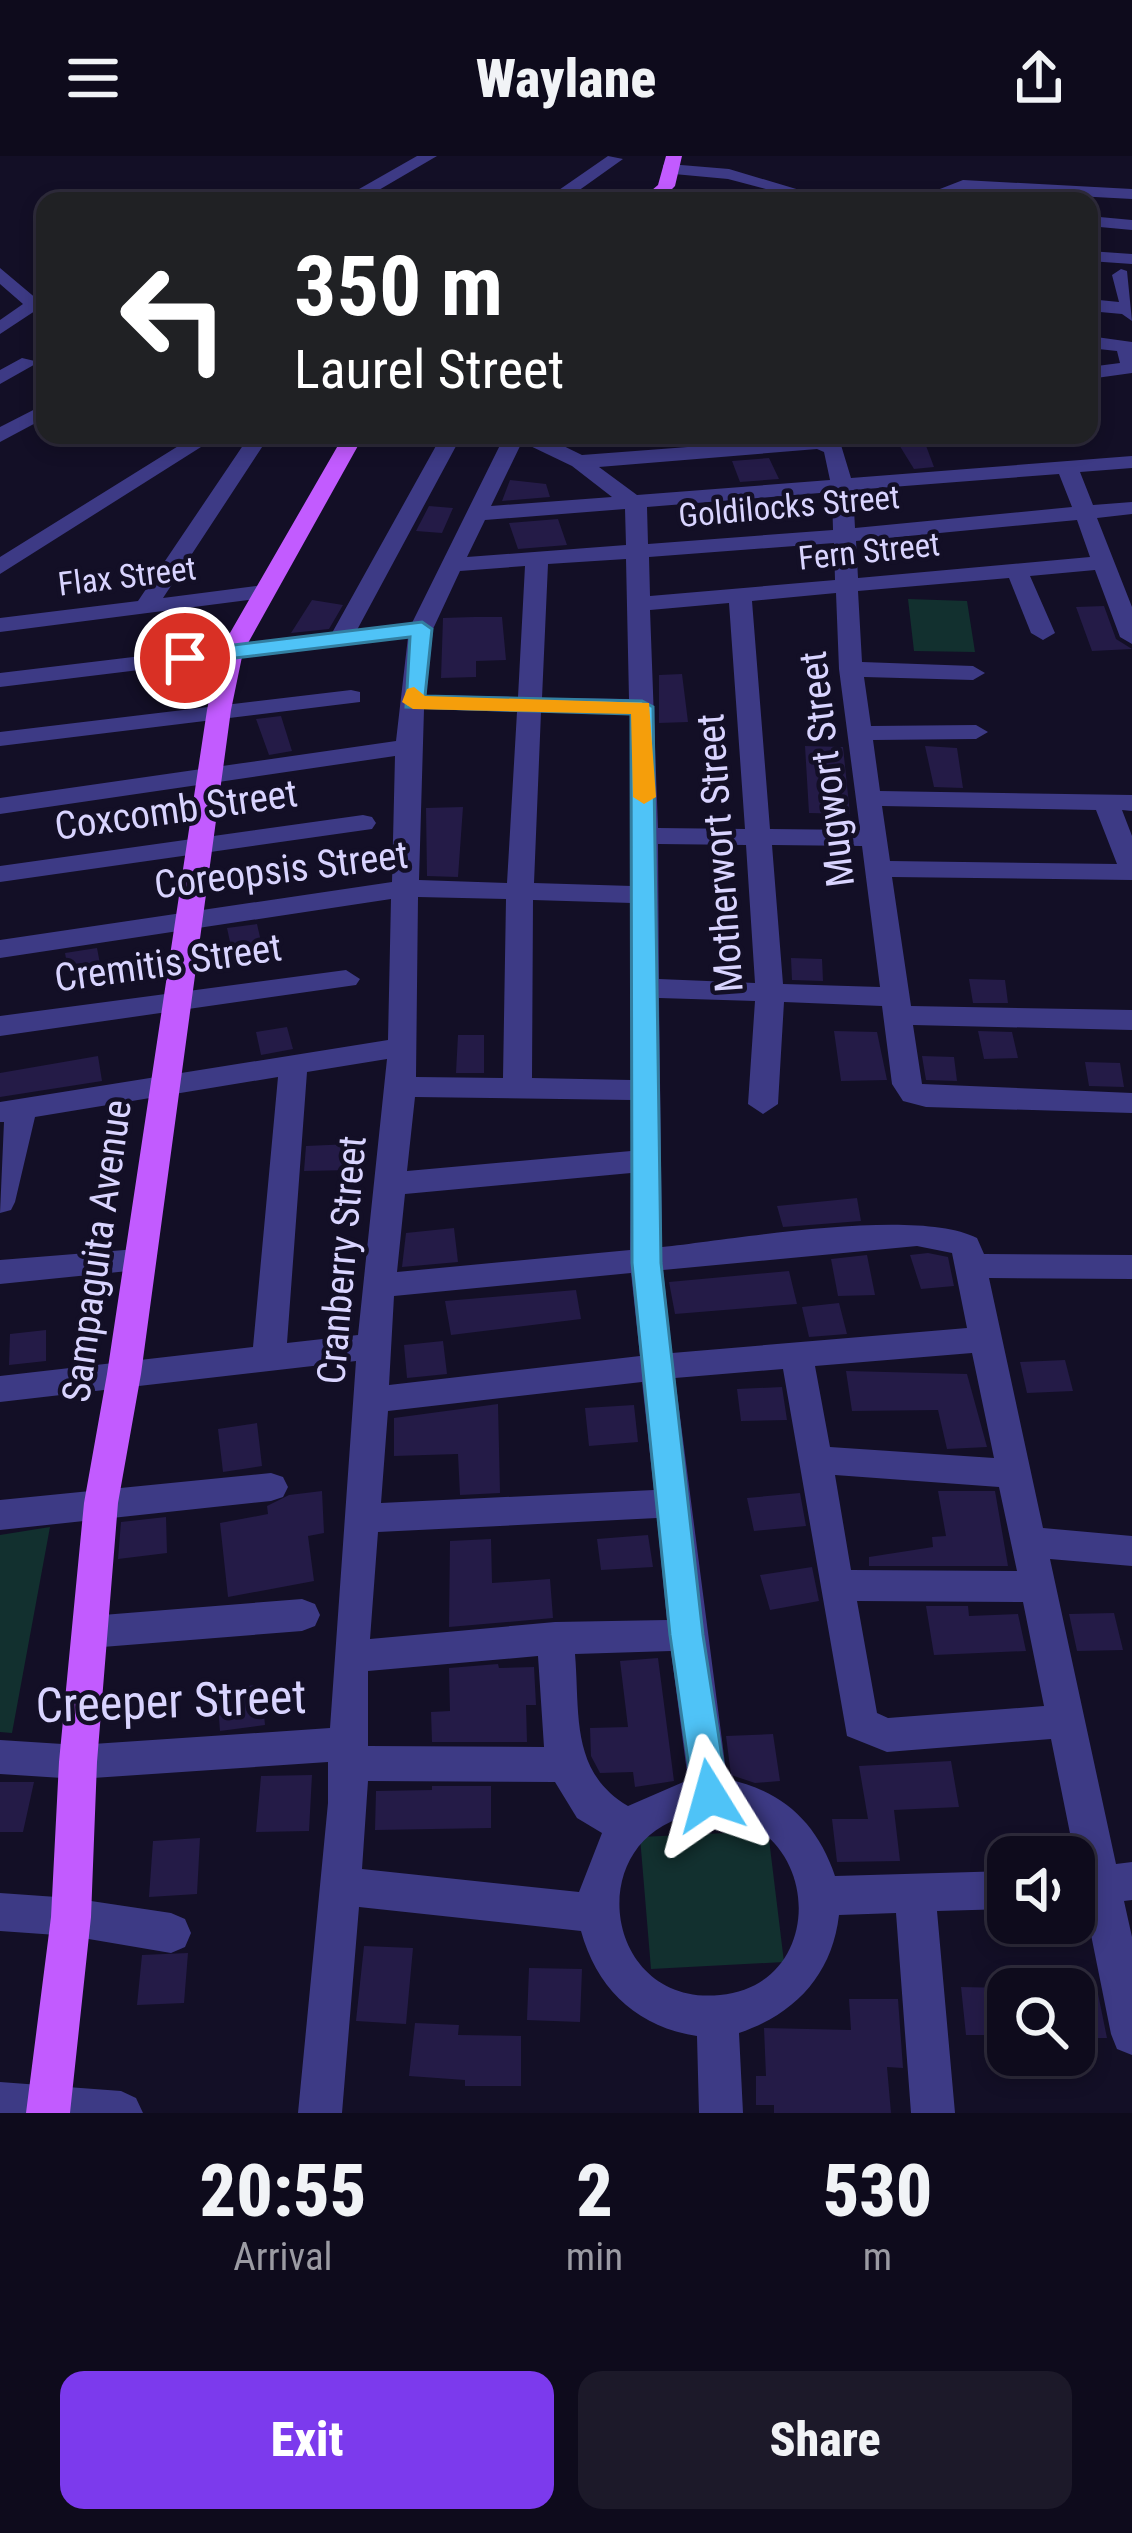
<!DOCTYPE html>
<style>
:root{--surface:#0e0b1c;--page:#1c1929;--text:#f1f3f6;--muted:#9b9ba3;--line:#2e2b3b;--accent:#7c3aed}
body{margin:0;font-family:"Roboto Condensed",sans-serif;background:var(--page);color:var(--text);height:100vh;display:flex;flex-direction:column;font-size:45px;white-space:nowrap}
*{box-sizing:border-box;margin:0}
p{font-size:39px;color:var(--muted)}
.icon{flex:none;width:66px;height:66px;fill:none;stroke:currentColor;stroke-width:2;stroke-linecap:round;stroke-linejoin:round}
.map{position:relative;height:1957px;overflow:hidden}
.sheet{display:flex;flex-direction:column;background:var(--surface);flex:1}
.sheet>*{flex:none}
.banner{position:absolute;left:36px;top:36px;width:1062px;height:252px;border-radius:24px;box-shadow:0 6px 18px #0003,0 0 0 3px var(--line);background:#202124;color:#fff;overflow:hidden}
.controls{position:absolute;left:987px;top:1680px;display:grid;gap:24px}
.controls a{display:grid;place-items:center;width:108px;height:108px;border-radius:24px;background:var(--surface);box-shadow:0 6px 18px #0003,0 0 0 3px var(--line);font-size:60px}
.pin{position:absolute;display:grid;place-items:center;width:102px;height:102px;color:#fff;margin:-51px;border:6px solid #fff;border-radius:50%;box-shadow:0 3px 12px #0007}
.me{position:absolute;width:132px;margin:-66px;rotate:352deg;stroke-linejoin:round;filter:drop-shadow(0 0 9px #0008)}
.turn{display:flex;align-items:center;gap:42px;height:252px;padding:0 60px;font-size:54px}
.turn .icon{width:156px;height:156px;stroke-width:2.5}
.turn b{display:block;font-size:84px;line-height:102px}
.eta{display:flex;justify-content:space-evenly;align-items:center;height:204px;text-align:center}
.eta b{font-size:72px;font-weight:800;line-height:84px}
.primary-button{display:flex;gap:24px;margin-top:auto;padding:24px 60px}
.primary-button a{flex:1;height:138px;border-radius:24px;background:var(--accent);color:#fff;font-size:48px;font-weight:800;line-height:138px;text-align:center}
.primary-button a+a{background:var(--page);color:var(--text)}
header{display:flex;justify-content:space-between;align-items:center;height:156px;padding:0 60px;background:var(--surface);font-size:54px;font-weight:800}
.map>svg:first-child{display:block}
.green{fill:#12302f}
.building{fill:#241b47}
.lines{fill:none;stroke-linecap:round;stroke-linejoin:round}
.minor{fill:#3d3a85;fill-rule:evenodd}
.major{fill:#c25bff;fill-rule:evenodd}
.route{fill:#4fc3f7;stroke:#337fa1;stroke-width:3}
.slow{fill:#f59e0b}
.labels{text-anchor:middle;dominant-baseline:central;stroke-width:9;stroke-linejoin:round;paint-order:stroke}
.far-street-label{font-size:33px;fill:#d9d4ff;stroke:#130f26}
.street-label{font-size:39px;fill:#d9d4ff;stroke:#130f26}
.near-street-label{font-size:48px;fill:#d9d4ff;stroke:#130f26}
</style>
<header><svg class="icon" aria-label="menu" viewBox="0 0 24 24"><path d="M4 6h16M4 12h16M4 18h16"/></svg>Waylane<svg class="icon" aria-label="share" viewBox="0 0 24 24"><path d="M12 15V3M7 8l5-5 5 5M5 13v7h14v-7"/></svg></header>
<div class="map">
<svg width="1132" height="1957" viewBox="0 0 1132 1957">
<rect width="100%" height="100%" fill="#130f26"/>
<path class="green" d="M908,443L967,445L975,496L914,495Z
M50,1371L12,1577L0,1576V1379Z
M768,1675L784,1806L651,1813L640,1681Z"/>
<path class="building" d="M893,279H922L934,311L914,313Z
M769,302L779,323L740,326L732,305Z
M510,324L546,328L550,341L502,345Z
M429,350L453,352L442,377L416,375Z
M558,363L567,389L518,393L509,367Z
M312,444L343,449L329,473L291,477Z
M1104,450L1116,483L1132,493L1092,495L1076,451Z
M474,461H502L506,504L476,505V521L441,522L443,462Z
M682,518L688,566L659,567V519Z
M281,560L292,595L269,599L256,563Z
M805,590L843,591L850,658L809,657Z
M925,590L957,592L963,632L934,631Z
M463,651L458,721L427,720L426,652Z
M257,768L262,790L232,795L227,772Z
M97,792L101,813L69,819L65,797Z
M791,802L822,803L823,825L792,824Z
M969,823L1005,824L1008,847H973Z
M287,871L293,893L261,899L256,876Z
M834,875L877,876L887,924L841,925Z
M978,875L1012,876L1018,902L984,903Z
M458,879H484V917H456Z
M98,900L102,925L0,941V917Z
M922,900L954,901L957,925L926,924Z
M1085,906L1120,907L1124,931L1089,930Z
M351,988L350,1014L304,1015L306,990Z
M857,1042L861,1065L783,1071L777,1050Z
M454,1072L458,1106L402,1111L406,1077Z
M928,1097L948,1101L954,1130L921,1133L910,1099Z
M867,1099L875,1139L838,1140L831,1103Z
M789,1115L797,1148L675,1158L669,1126Z
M576,1134L581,1163L451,1179L445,1145Z
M839,1147L847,1178L809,1181L802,1151Z
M46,1174V1205L9,1209L10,1178Z
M443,1185L447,1218L407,1222L404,1189Z
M1065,1204L1073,1235L1027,1237L1020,1206Z
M846,1215L967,1218L987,1291L947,1293L938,1254L852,1255Z
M782,1231L787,1264L741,1265L737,1233Z
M498,1248L500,1337L460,1339L458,1298L394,1300V1262Z
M634,1249L638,1286L589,1290L585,1252Z
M257,1267L262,1310L223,1316L218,1273Z
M322,1335L324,1377L308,1380L314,1425L228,1441L220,1367L268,1358L267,1350L289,1339Z
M938,1335H995L1008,1410H869V1401L933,1391L932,1381L946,1380Z
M800,1337L806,1370L754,1375L747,1342Z
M166,1361L167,1397L118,1403L121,1366Z
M648,1379L653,1411L601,1414L597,1383Z
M491,1383L492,1427L550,1423L553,1462L449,1471L450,1385Z
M812,1411L819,1445L770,1454L760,1419Z
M926,1450H968L969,1460L1018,1458L1026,1495L934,1499Z
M1114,1457L1123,1494L1077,1495L1069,1458Z
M658,1502L674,1625L635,1631L633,1616L600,1617L591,1600L590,1572L628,1571L620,1505Z
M498,1508L499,1512L534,1511L536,1549H526L527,1586H432L431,1556L450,1555L449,1512Z
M261,1528L265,1569L220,1575L217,1535Z
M773,1578L780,1625L755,1627L731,1619L726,1580Z
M951,1605L959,1651L894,1654L900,1705L837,1706L832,1663H868L859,1610Z
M312,1619L309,1675L256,1676L261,1620Z
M0,1626H34L23,1676H0Z
M432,1630H491V1672L375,1674L376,1635L432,1634Z
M200,1682L197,1738L149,1741L153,1685Z
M364,1790L413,1792L406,1868L356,1865Z
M188,1797L184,1847L137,1849L142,1799Z
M529,1812L582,1813L580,1866L527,1864Z
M1074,1828H1096L1107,1882H1074Z
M961,1831L1008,1832V1879H966Z
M849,1843H898L903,1912L887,1911L891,1957H774V1949H756V1920H766L764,1872L851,1874Z
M415,1867L459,1869L458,1879L521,1880V1930H465V1924L409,1920Z"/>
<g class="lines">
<path class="minor" d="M417,0H437L360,45H338Z
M608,0L623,3L564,45H543Z
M669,8L729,13L813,38L804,43L728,23L663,17V9Z
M963,24L1132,33V43L965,34L934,45H909Z
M664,31L705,41L708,45L658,40L655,36Z
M1089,60L1132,64V74L1089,70Z
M1089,95L1132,98V108L1089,105Z
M0,112L44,149L0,178V164L23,148L0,128Z
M1121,113L1127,115L1132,165L1122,158L1089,155V143L1119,146L1112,119Z
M1089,180L1132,186V217L1089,223V211L1120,207L1117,195L1089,192Z
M22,202L39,206L0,228V214Z
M45,248V262L0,286V271Z
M196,279H220L0,418V401Z
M250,279H270L163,442L263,429L274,436L271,441L0,476V462L138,445Z
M442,279H462L357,474L412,467L505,279H541L582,299L820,281L841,289L851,322L1132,300V312L1080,316L1093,349L1132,346V358L1097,362L1132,451V488L1120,481L1095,414L1030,420L1055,477L1043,484L1031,477L1009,422L858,435L862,506L973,510L985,517L973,524L864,521L871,570L976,569L988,576L976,583L873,584L880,635L1132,639V655L1122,654L1132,680V724L892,721L911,850L1132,854V874L913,869L922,928L1132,937V957L926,951L903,945L892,928L882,850L784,846L778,948L763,958L748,948L755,845L659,842L662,1091C737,1083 916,1051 977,1082L984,1098L1132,1099V1123L989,1122L1043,1372L1132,1380V1410L1050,1403L1116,1708L1132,1706V1744L1124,1745L1132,1781V1899L1117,1893L1111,1878L1085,1749L1074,1750L1077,1712L1051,1583L887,1596L847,1580L783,1213L675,1222L727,1623C783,1635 817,1667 835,1720L1008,1715V1753L937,1755L955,1957H911L896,1757L839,1759C832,1819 795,1858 739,1877L743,1957H699L697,1880C637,1871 597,1833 581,1775L359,1751L342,1957H298L328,1647V1606L78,1623L0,1618V1584L78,1589L330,1572L356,1205L0,1246V1220L253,1191L278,921L35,961L15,1046L11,1054L0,1057L4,966H0V946L388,884L391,743L0,802V784L392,726L395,600L0,658V642L396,585L408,481L0,531V517L332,477ZM522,286L572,310L612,341L491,350ZM817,293L824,296L830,324L637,339L599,311ZM1059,318L1072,351L855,372L853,334ZM832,336L833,374L648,388L647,351ZM625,353L626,389L467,401L485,364ZM1077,364L1090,401L858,422L856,385ZM834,387L835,424L650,440L649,401ZM626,403L629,543L542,542L548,408ZM525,410L518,541L426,539L433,473L460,415ZM836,437L839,513L860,674L770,673L752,445ZM729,447L745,673L658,672L650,454ZM424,553L517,556L507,727L419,724ZM541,556L630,558L632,730L534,727ZM882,650L1096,654L1117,708L890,705ZM658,688L746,689L755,827L659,823ZM772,689L862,690L880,831L783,828ZM418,741L506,743L503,922L416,921ZM533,744L632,747L631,924L532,922ZM387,903L358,1179L287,1187L307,916ZM415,941L631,944V995L407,1015ZM631,1017L630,1094L397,1116L405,1038ZM917,1090L952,1097L967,1172L672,1197L663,1114ZM631,1117L640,1200L389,1229L394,1140ZM972,1197L994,1302L830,1291L815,1210ZM642,1226L654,1334L381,1347L388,1255ZM835,1319L999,1331L1017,1415L851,1414ZM657,1362L667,1464L555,1466L370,1483L378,1376ZM857,1445L1023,1446L1044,1550L888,1562L877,1557ZM671,1495L688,1624L628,1650C570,1616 580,1557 575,1498ZM538,1500L544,1591L368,1590V1515ZM368,1625L555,1626L577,1662L602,1677L579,1736L362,1713ZM698,1658C821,1652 835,1828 720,1839C601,1851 580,1676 698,1658Z
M351,534L360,536V546L0,590V576Z
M363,659L372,661L376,667L372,673L0,726V710Z
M346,814L360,823L356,829L0,880V860Z
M137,1093L148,1097L153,1105L148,1113L0,1128V1104Z
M271,1317L283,1321L288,1331L283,1341L271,1345L0,1374V1344Z
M302,1443L315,1448L320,1459L315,1470L302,1475L90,1492L77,1487L72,1476L77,1465L90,1460Z
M0,1737L71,1742L171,1757L185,1763L191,1777L185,1791L171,1797L71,1780L0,1775Z
M0,1926L121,1935L136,1942L143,1957H0Z"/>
<path class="major" d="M666,0H682L675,30L660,45H639L658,29Z
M344,279H364L243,496L231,554L141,1218L118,1347L97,1606L91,1761L70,1957H26L51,1761L59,1606L84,1347L107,1218L207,554L219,496Z"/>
</g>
<path class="route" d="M422,466L432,473L425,540L642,545L653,551L661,1107L703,1479L728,1640L723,1652L710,1657L698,1652L693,1640L670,1479L632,1107L631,558L406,551L410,481L185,508L174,502L185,495Z"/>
<path class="slow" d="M414,531L425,540L649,547L656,641L644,648L633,641L631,558L413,553L402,546L407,533Z"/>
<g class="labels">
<g class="far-street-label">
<text transform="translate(789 350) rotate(-5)">Goldilocks Street</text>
<text transform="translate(869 395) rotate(-6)">Fern Street</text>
<text transform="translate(127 420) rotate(-7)">Flax Street</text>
</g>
<g class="street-label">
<text transform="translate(827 613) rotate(-97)">Mugwort Street</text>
<text transform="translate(176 654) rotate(-8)">Coxcomb Street</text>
<text transform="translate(720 697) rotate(-94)">Motherwort Street</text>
<text transform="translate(281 714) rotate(-7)">Coreopsis Street</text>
<text transform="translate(168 807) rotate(-8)">Cremitis Street</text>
<text transform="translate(97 1095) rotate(-82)">Sampaguita Avenue</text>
<text transform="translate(342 1104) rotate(-85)">Cranberry Street</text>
</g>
<g class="near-street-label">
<text transform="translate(171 1545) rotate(-2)">Creeper Street</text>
</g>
</g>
</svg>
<div class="controls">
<a><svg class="icon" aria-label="sound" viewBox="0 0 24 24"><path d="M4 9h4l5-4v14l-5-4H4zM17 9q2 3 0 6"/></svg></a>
<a><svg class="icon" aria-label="search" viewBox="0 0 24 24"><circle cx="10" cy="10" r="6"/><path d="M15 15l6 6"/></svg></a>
</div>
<div class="pin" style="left:185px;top:502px;background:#d93025"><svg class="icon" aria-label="arrive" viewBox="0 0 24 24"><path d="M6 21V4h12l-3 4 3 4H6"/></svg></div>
<svg class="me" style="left:710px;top:1640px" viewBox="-20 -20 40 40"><path d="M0-17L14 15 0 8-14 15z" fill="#4fc3f7" stroke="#fff" stroke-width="4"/></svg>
<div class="banner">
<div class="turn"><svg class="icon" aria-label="left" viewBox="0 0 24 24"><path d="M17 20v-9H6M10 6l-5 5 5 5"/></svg><div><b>350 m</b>Laurel Street</div></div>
</div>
</div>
<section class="sheet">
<div class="eta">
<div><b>20:55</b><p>Arrival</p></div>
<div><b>2</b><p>min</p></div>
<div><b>530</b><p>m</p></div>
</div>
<div class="primary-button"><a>Exit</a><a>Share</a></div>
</section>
